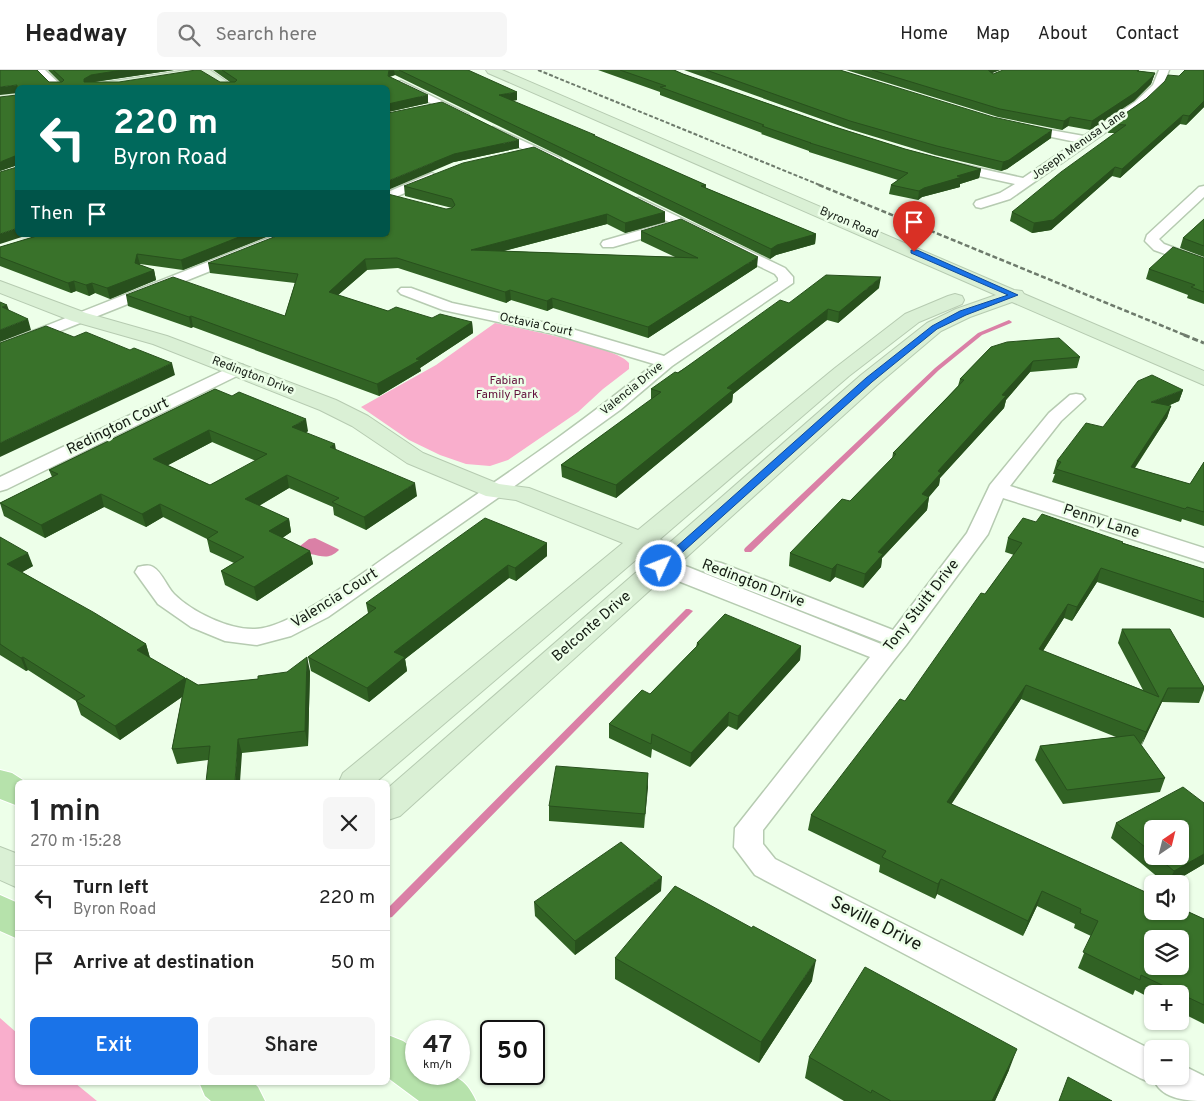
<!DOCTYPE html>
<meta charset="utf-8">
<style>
:root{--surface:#fff;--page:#f6f6f6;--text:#222;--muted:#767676;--line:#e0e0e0;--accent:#1a73e8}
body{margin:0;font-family:Overpass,sans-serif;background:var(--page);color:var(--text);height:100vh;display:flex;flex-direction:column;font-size:19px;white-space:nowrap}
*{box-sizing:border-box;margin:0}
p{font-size:16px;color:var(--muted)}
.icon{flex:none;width:28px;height:28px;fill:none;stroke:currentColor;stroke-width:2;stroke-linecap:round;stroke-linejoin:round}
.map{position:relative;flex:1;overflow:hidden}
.details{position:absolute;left:15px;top:710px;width:375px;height:305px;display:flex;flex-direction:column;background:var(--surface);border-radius:8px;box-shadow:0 1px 4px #0004}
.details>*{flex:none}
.top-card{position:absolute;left:15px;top:15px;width:375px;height:152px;border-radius:8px;box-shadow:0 1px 4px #0004;background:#00695c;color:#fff;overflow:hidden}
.needle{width:32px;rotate:35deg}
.controls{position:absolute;left:1144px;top:750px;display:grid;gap:10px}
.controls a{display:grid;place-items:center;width:45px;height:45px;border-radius:8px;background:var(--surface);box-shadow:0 1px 4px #0004;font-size:25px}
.speed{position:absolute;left:405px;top:950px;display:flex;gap:10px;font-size:25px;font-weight:700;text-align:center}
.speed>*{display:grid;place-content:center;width:65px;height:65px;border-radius:50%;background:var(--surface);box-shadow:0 1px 4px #0004;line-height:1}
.speed small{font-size:12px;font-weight:400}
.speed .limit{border:2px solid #111;border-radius:8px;background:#fff;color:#111}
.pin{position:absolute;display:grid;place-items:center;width:42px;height:42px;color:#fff;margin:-51px -21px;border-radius:50% 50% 50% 0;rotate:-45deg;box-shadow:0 0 5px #0007}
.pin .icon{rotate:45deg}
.me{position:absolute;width:55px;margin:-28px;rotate:47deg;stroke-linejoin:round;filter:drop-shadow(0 0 4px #0008)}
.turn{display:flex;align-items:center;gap:18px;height:105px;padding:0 15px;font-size:22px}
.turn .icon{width:65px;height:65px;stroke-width:2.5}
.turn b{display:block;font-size:35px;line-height:42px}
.then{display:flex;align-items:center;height:48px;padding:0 15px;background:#0003;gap:10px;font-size:19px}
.round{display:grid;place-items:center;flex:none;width:52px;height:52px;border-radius:8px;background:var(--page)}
.summary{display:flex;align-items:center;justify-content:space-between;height:85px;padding:0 15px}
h1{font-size:30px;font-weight:600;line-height:38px}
.button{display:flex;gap:10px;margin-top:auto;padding:10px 15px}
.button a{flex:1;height:58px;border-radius:8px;background:var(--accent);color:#fff;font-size:20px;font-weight:600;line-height:58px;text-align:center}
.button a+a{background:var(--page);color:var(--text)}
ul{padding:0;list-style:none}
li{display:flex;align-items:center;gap:15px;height:65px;padding:0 15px;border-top:1px solid var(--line)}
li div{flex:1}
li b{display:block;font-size:19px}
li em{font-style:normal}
header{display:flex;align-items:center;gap:30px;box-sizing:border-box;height:70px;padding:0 25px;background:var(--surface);border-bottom:1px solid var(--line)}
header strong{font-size:24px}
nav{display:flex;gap:28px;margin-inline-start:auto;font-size:18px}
.search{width:350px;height:45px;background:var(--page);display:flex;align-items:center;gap:12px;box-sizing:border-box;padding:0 18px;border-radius:8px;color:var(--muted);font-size:19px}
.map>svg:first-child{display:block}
.green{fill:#f9aecc}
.water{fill:#da80a6}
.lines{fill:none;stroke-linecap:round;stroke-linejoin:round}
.stream{fill:#da80a6;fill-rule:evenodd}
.street-casing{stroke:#b6cbb1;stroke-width:3}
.secondary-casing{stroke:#b6cbb1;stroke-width:2}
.primary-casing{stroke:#fff;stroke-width:2}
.street{fill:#fff;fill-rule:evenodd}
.secondary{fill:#daf0d5;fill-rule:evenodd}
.primary{fill:#b6e2ab;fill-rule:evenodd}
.rail-far2{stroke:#6e7b6c;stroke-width:2;stroke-dasharray:4 2;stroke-linecap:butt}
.rail-far1{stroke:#6e7b6c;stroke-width:2.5;stroke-dasharray:5 2.5;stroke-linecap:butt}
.rail{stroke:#6e7b6c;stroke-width:3;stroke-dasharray:6 3;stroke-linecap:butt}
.wall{fill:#316224;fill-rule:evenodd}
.shaded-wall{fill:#28501d}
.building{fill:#39722a;stroke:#28501d;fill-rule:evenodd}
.route{fill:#1a73e8;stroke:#114b97}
.labels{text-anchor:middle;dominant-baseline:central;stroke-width:5;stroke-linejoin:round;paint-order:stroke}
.far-street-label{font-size:12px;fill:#141c13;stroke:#edffe9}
.far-park-label{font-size:12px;fill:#63123d;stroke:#edffe9}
.street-label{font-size:15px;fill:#141c13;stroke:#edffe9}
.near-street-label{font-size:18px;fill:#141c13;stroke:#edffe9}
</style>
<header>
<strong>Headway</strong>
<div class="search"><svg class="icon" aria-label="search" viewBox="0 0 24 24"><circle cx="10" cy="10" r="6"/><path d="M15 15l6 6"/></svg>Search here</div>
<nav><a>Home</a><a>Map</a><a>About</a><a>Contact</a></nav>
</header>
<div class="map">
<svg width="1204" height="1031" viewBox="0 0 1204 1031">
<rect width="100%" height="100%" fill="#edffe9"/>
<path class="green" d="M495,253C518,258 618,277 629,293V299L603,319L578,342L508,390L490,396L466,394L440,385L409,370L361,337L436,295Z
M0,948L17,963L18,1012L75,1013L97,1031H0Z"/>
<path class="water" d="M315,468L338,479L339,480C328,490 323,486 310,484L308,480L300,476L309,469Z"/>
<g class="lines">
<path class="stream" d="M1009,250L1012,252L1011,253L982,265L939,300L751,482H745L744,480L745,478L935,298L978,263Z
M686,539H689L693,541L392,847L388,848V838Z"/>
<g class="street-casing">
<path id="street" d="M34,0H45L64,18H52Z
M1159,0H1169L1162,18L1143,36L1010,129L981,138L976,137L974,134L976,131L1000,123L1015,114L947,99L945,96L951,92L1023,108L1076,72L1018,60L1016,58L1018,56L1022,55L1084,66L1135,32L1153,15Z
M401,11L468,44L469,46L468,48H460L397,16V12Z
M493,57L560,88L562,91L556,95L552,94L489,62L487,60Z
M432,103L438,107L436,110L388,130V122Z
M1204,116V127L1159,169L1164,174L1204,189V198L1154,180L1145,171L1147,165L1199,117Z
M639,128L785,198L793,207V213L672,296L620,340L502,425L328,547L291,566L257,575L225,571L191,557L158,534L135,502L138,497C143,496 148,494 153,497C162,502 167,517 174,524C192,542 229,560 255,559C292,558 366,500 399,478C485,418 573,361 654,294L554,264L443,240L401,224L398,221L401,218H411L452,233L565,257L664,286L778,211V208L775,204L677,156L675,159L613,177H603L601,174L603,171L669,152L634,135L632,132L634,129Z
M276,165H295L293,168L0,285V274Z
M237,294L243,295L246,299L243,303L7,419L0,421V407Z
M1076,324L1082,325L1085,329L1061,351L1010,416L1204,478V492L1003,428L988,464L906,575L894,590L763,760V774L775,789L1152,980V1006H1180V994L1204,1006V1031C1188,1031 1163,1029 1155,1012L1152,1013L1140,1008L755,805L734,777L735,758L870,587L653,501L650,496L653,491L661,489L688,497L881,574L882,572L705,503L702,498L705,493L713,491L721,493L893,560L967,463L990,415L1049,343L1070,325Z"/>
</g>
<g class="secondary-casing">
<path id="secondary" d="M186,0H210L236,18H221L201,5L120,18H87L93,14Z
M486,0H502L1014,220L1022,221L1024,224L1204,301V315L1012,232L970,247L941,261L877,315L400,746L388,750V718L656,485L645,482L376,712H339L343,703L623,473L516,430L486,426L407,393L352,356L320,340L153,274L72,251L0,223V211L86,243L167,266L244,295L336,330L368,346L423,383L499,414L529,418L638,460L835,298L905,244L948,226L955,224L962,226L964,230L962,234L919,252L849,306L660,469L668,474L861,305L927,253L956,239L996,225L488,3Z
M18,20V28L0,29V21Z
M0,777L18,784V818L0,810Z"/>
</g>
<g class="primary-casing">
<path id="primary" d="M0,700L12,703L26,712H18V736L0,729Z
M0,825L18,833V869L0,861Z
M388,965L403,971L416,980V1004C446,1004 462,1000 476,1031H419L388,1008Z
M199,1012H253L258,1017L265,1031H211L205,1026Z"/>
</g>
<use href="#street" class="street"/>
<use href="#secondary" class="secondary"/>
<use href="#primary" class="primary"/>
<path class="rail-far2" d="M538,0L822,116"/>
<path class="rail-far1" d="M819,115L1187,266"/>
<path class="rail" d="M1184,265L1204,273"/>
</g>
<path class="wall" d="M48,0H174L95,12H230L213,0H468L517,30L512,31L706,115V118L816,164L815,174L776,185L770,189L395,5L390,7L428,33L388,42V43L519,78L454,92L17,97V95L0,101L17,25L49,12H60Z
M598,0H674L683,4L832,56L905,79L981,99L979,108L960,114V117L922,127L918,130L889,124L891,115L898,110L809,82V81L761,64L762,63L660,25V22Z
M684,0H840L1051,68L1007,99L1001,101L935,85L849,59Z
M846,0H1000L992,3L993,4L1003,0H1139V1L1155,3L1151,14L1134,31L1090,60L1068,56L1062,60L998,47Z
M1204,0V37L1186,55L1180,54L1120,108L1112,106L1051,160L1032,163L1010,151L1012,142L1115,63H1108L1110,54L1179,6Z
M404,116L665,142V152L625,163L607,154L504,181L675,187L641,171V161L757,197L648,268L553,238L547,241L511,230L506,233L398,198L367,200L338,225L388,241L432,248L472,252L473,263L420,298L421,301L379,326L193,257L191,258L128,236L126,225L285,246L295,213L210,203L208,193L452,138L405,126Z
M1204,149V187L1180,178L1183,168Z
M40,165H271L183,200L140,194V195L154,200L156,210L110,229L95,223L89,226L76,221L71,223L0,196V177Z
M1204,188V234L1187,228L1188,225L1146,209L1149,199Z
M879,218L838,253L827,250L777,289L733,324L732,332L616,428L562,407L561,395L651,330V319L789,233Z
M991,277L1080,287L1077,298L1030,302L1006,330L1004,338L940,408L939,415L929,427L927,440L882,488L881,497L863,518L835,507L830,512L789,496L790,483L850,431L892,389L893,383L958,316L960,309Z
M215,319L308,361L306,363L417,426L366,460L334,445L333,437L289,418L259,436L289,449L291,462L282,468L310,481L313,494L257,531L225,515L221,501L234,493L210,482L207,469L163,447L146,457L104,437L45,468L4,446L0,433L52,407L49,400ZM212,372L256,391L210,415L168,395Z
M1183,320L1179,331L1168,336H1171L1167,348L1135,398L1190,414L1204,392V456L1182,449L1181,452L1052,412L1055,404H1053L1057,391L1103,357Z
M1036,452L1123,473L1204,499V548L1097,512L1072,551L1064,548L1043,581L1143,620L1118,573L1122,559L1204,617V620L1199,633L1162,632L1141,675L1165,708L1160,722L1063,734L1035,690L1040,676L1116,667L1021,629L951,734L1204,849V954L1180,942V924H1152V929L1135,920L1133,925L1078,898L1091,866L1074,858L1075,854L1037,836L1023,866L937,824L935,829L879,802L880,795L808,760L811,745L905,631L1014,485L1005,482L1008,468Z
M0,467L33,496L22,502L146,574L150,588L198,615L258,609L310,601L308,676L242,683L208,690L177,694L172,679L182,627L120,670L81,645L76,631L28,600L26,601L0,585Z
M547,473V486L516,511L509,508L405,589L407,601L369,632L311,601L308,587L368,543L366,533Z
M697,573L801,576L800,590L737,660L728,656L690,697L652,679L651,688L609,668V654L650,624L696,577Z
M648,703L644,758L549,751V736Z
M1204,733V794L1170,814H1166L1111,768L1116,753ZM1152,759L1180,786H1152Z
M661,821L575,885L535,846L534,832Z
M615,888L812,911L759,993L615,909Z
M809,987L1009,1000L995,1031H844L805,1008Z"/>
<path class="shaded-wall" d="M122,0H174L93,12H84V9L91,5Z
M389,0H394L395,5L390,6L389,14Z
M988,0H1000L987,5Z
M1155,3L1151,14L1134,31L1090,60L1092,51Z
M17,15L18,23L0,25V17Z
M517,22V30L499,33V25Z
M428,25V33L388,42V43V34Z
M1204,31V37L1186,55L1189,46Z
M1183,45L1180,54L1120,108L1122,99Z
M1070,47L1068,56L1062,60L1064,51Z
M1052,60L1051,68L1007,99L1001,101L1003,92Z
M519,70V78L454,92L388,120V111L454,84Z
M15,86L18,95L0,101V92Z
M1115,97L1112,106L1051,160L1032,163L1034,153Z
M981,99L979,108L960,114V117L922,127L918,130L919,121L924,118L957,106Z
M665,142V152L625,163V153Z
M607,144V154L472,189L471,180Z
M18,158V165H28L0,174V164Z
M816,164L815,174L776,185L770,189L771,179L777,175Z
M244,165H271L183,200L181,190Z
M137,184L140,194L138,204L135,193Z
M758,187L757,197L648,268V257Z
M365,189L367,200L330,232L329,222Z
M154,200L156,210L110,229L107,218Z
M881,207L879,218L838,253L839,242Z
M74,211L76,221L71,223L68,213Z
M92,213L95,223L89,226L86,215Z
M510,220L511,230L506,233L505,222Z
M552,228L553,238L547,241V231Z
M7,235L11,246L2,237Z
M828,239L827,250L733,324L732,332L616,428V415L727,318Z
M191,246L193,257L191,258L189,247Z
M28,249L31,260L0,272V260Z
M472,252L473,263L420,298L421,301L379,326L377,314Z
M1033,291L1030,302L1006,330L1004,338L940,408L939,415L920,437L922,424L938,401L1002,325Z
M172,293L175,305L0,387V373Z
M1183,320L1179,331L1147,344L1151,332Z
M1171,336L1167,348L1127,409L1131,397Z
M306,349L308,361L294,369L292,357Z
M209,360L212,372L157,401L153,389Z
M335,374L337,386L330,377Z
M287,405L289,418L248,442L245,429Z
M415,413L417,426L366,460L364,447Z
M101,424L104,437L45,468L41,455Z
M929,427L927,440L882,488L881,497L863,518L865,504L878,482Z
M160,434L163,447L146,457L142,444Z
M289,449L291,462L272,475L269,461Z
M547,473V486L516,511L515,498Z
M310,481L313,494L257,531L254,517Z
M28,483L33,496L12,508L7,494Z
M837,494L835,507L830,512L832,499Z
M508,495L509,508L405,589L407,601L369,632L367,618L394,582Z
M1101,498L1097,512L1072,551L1077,537Z
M1068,534L1064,548L1035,593L1039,579Z
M146,574L150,588L137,580Z
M801,576L800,590L737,660L738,646Z
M23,587L28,600L26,601L21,588Z
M307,587L310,601L308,676L305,661Z
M185,608L189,622L120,670L115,656Z
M1026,615L1021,629L943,747L947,732Z
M1168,618L1162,632L1141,677L1146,662Z
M729,642L728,656L690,697L691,683Z
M238,669L242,683L240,712H235Z
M648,703V718L644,758L645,744Z
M1204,784V794L1170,814H1168L1174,801Z
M662,807L661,821L575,885V871Z
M941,809L937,824L935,829L938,814Z
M1042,821L1037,836L1023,866L1028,851Z
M816,890L812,911L759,993L761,972Z
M1017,979L1009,1000L995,1031H992Z"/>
<path class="building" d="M0,0H37L49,12H62L64,10L53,0H122L91,5L84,9V12H119L196,0H200L220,12H235L237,10L222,0H389L388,6L428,25L388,34V18H18V158L0,164V102L17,97V88L15,86L0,92V27L17,25V15L0,17Z
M399,0H468L517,22L499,25L595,65H593L706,115L701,116L816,164L777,175L771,179Z
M620,0H674L683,4L832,56L905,79L981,99L957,106L962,107L924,118L919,121L891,115L908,103L810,73H811L762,56L764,55L660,17L666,16Z
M706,0H840L993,47L1052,60L1009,90L1003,92L937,76L850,51Z
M872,0H988L993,4L1003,0H1138L1137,1L1155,3L1153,6L1136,22L1092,51L1070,47L1064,51L1000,39Z
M1185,0H1204V31L1189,46L1183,45L1122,99L1115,97L1053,150L1034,153L1012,142L1061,102L1126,55L1110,54L1146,29L1165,11L1168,5L1179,6Z
M442,32L519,70L454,84L388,111V43Z
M534,77L665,142L625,153L607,144L471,180L698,188L641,161L681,149L758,187L648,257L552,228L547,231L510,220L505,222L397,188L365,189L329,222L388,241L396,237L432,248L440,244L472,252L416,289L420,290L377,314L191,246L189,247L126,225L173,207L285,246L298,204L208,193L279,165H388V124L446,139L452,138L455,135L452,129L404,116L463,93Z
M1204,149V176L1183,168Z
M40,165H244L181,190L137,184L135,193L154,200L107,218L92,213L86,215L74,211L68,213L0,187V177Z
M1173,177L1204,188V222L1191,217L1195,215L1149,199Z
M826,205L881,207L839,242L828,239L778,278L727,318L733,320L616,415L561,395L661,322L651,319L675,302L678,303L780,230L789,233Z
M0,232L7,235L2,237L28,249L0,260Z
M46,256L74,267L86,262L130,280L134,278L172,293L0,373V273Z
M1059,268L1080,287L1033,291L1002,325L1006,326L938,401L941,403L922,424L929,427L878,482L883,484L865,504L837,494L832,499L790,483L842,429L850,431L896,384L893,383L948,327L964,310L960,309L991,277L1007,272Z
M1152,305L1183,320L1151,332L1171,336L1131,397L1190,414L1204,392V442L1187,437L1185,439L1056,399L1061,392L1057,391L1086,353L1103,357L1138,311Z
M215,319L232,326L239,322L306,349L292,357L335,374L330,377L415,413L364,447L332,432L339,428L287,405L245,429L289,449L269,461L310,481L254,517L221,501L244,487L207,469L218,462L160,434L142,444L101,424L41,455L0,433L58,404L49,400ZM209,360L267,384L210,415L153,389Z
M1042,444L1123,472L1122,473L1204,499V532L1101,498L1077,537L1068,534L1039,579L1159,627L1122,559H1170L1204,617V618H1168L1146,662L1026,615L947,732L1152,825V841H1180V838L1204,849V935L1141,905L1140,910L1083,882L1098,851L1080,843L1081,839L1042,821L1028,851L941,809L938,814L882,787L886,781L811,745L900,629L905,631L981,523L985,524L1022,473L1008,468L1023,448L1036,452ZM1152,869H1180V896H1152Z
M485,448L547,473L515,498L508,495L394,582L405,587L367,618L308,587L376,538L366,533Z
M0,467L28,483L7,494L93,542L146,574L137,580L185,608L115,656L76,631L85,626L23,587L21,588L0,574Z
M725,544L801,576L738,646L729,642L691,683L652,664L651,674L609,654L642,620L650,624L699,574L697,573Z
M307,587L305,661L238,669L235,712H206L210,676L172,679L186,608L198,615L258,609V606L287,602Z
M1134,665L1165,708L1067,720L1040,676Z
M556,696L648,703L645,744L549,736Z
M1183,717L1204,733V784L1174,801L1156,786H1180V759H1152V783L1116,753Z
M621,772L662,807L575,871L534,832Z
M675,816L752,858L753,856L816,890L761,972L615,888Z
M865,897L1017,979L992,1031H891L872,1020L871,1023L809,987Z
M1068,1007L1112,1031H1059Z"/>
<path class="route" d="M911,180H917L1018,225L966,245L937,259L872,312L665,498H657L656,496L657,494L866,308L932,256L960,241L1008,225L911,183Z"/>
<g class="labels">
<g class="far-street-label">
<text transform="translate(1079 75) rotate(-35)">Joseph Menusa Lane</text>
<text transform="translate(849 153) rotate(23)">Byron Road</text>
<text transform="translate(536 255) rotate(12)">Octavia Court</text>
<text transform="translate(253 306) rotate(21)">Redington Drive</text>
<text transform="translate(632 319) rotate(-39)">Valencia Drive</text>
</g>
<g class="far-park-label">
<text x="507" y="311">Fabian<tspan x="507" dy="14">Family Park</tspan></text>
</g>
<g class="street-label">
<text transform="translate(118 357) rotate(-26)">Redington Court</text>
<text transform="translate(1101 452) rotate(18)">Penny Lane</text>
<text transform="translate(753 514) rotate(21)">Redington Drive</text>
<text transform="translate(335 529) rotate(-32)">Valencia Court</text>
<text transform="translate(922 536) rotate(-52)">Tony Stuitt Drive</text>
<text transform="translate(592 557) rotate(-41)">Belconte Drive</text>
</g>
<g class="near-street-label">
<text transform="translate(876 854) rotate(27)">Seville Drive</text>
</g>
</g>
</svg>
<div class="controls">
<a><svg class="needle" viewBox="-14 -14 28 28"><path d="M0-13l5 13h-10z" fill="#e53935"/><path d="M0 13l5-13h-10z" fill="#767676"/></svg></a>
<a><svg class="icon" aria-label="sound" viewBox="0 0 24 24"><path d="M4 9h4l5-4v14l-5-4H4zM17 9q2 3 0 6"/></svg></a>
<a><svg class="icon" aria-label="layers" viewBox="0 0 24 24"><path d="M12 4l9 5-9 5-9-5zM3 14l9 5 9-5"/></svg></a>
<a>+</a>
<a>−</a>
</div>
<div class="speed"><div>47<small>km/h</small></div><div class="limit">50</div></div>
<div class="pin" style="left:914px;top:182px;background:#d93025"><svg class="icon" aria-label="arrive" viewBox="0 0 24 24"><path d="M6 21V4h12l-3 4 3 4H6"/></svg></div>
<svg class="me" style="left:661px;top:496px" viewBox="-20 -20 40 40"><circle r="17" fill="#1a73e8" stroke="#fff" stroke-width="3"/><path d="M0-11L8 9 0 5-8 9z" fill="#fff"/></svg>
<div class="top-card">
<div class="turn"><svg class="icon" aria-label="left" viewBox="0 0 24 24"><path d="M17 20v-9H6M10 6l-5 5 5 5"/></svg><div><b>220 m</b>Byron Road</div></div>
<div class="then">Then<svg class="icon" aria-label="arrive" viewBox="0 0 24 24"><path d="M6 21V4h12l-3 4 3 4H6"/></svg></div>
</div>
<section class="details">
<div class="summary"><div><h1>1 min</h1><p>270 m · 15:28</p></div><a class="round"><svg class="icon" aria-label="close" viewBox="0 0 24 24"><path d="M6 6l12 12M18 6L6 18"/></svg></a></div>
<ul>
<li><svg class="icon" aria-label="left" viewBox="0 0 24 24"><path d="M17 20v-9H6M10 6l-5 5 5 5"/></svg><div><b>Turn left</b><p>Byron Road</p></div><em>220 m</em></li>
<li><svg class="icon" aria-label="arrive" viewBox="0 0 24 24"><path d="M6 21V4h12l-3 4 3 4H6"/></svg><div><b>Arrive at destination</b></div><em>50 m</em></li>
</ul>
<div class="button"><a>Exit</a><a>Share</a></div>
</section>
</div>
